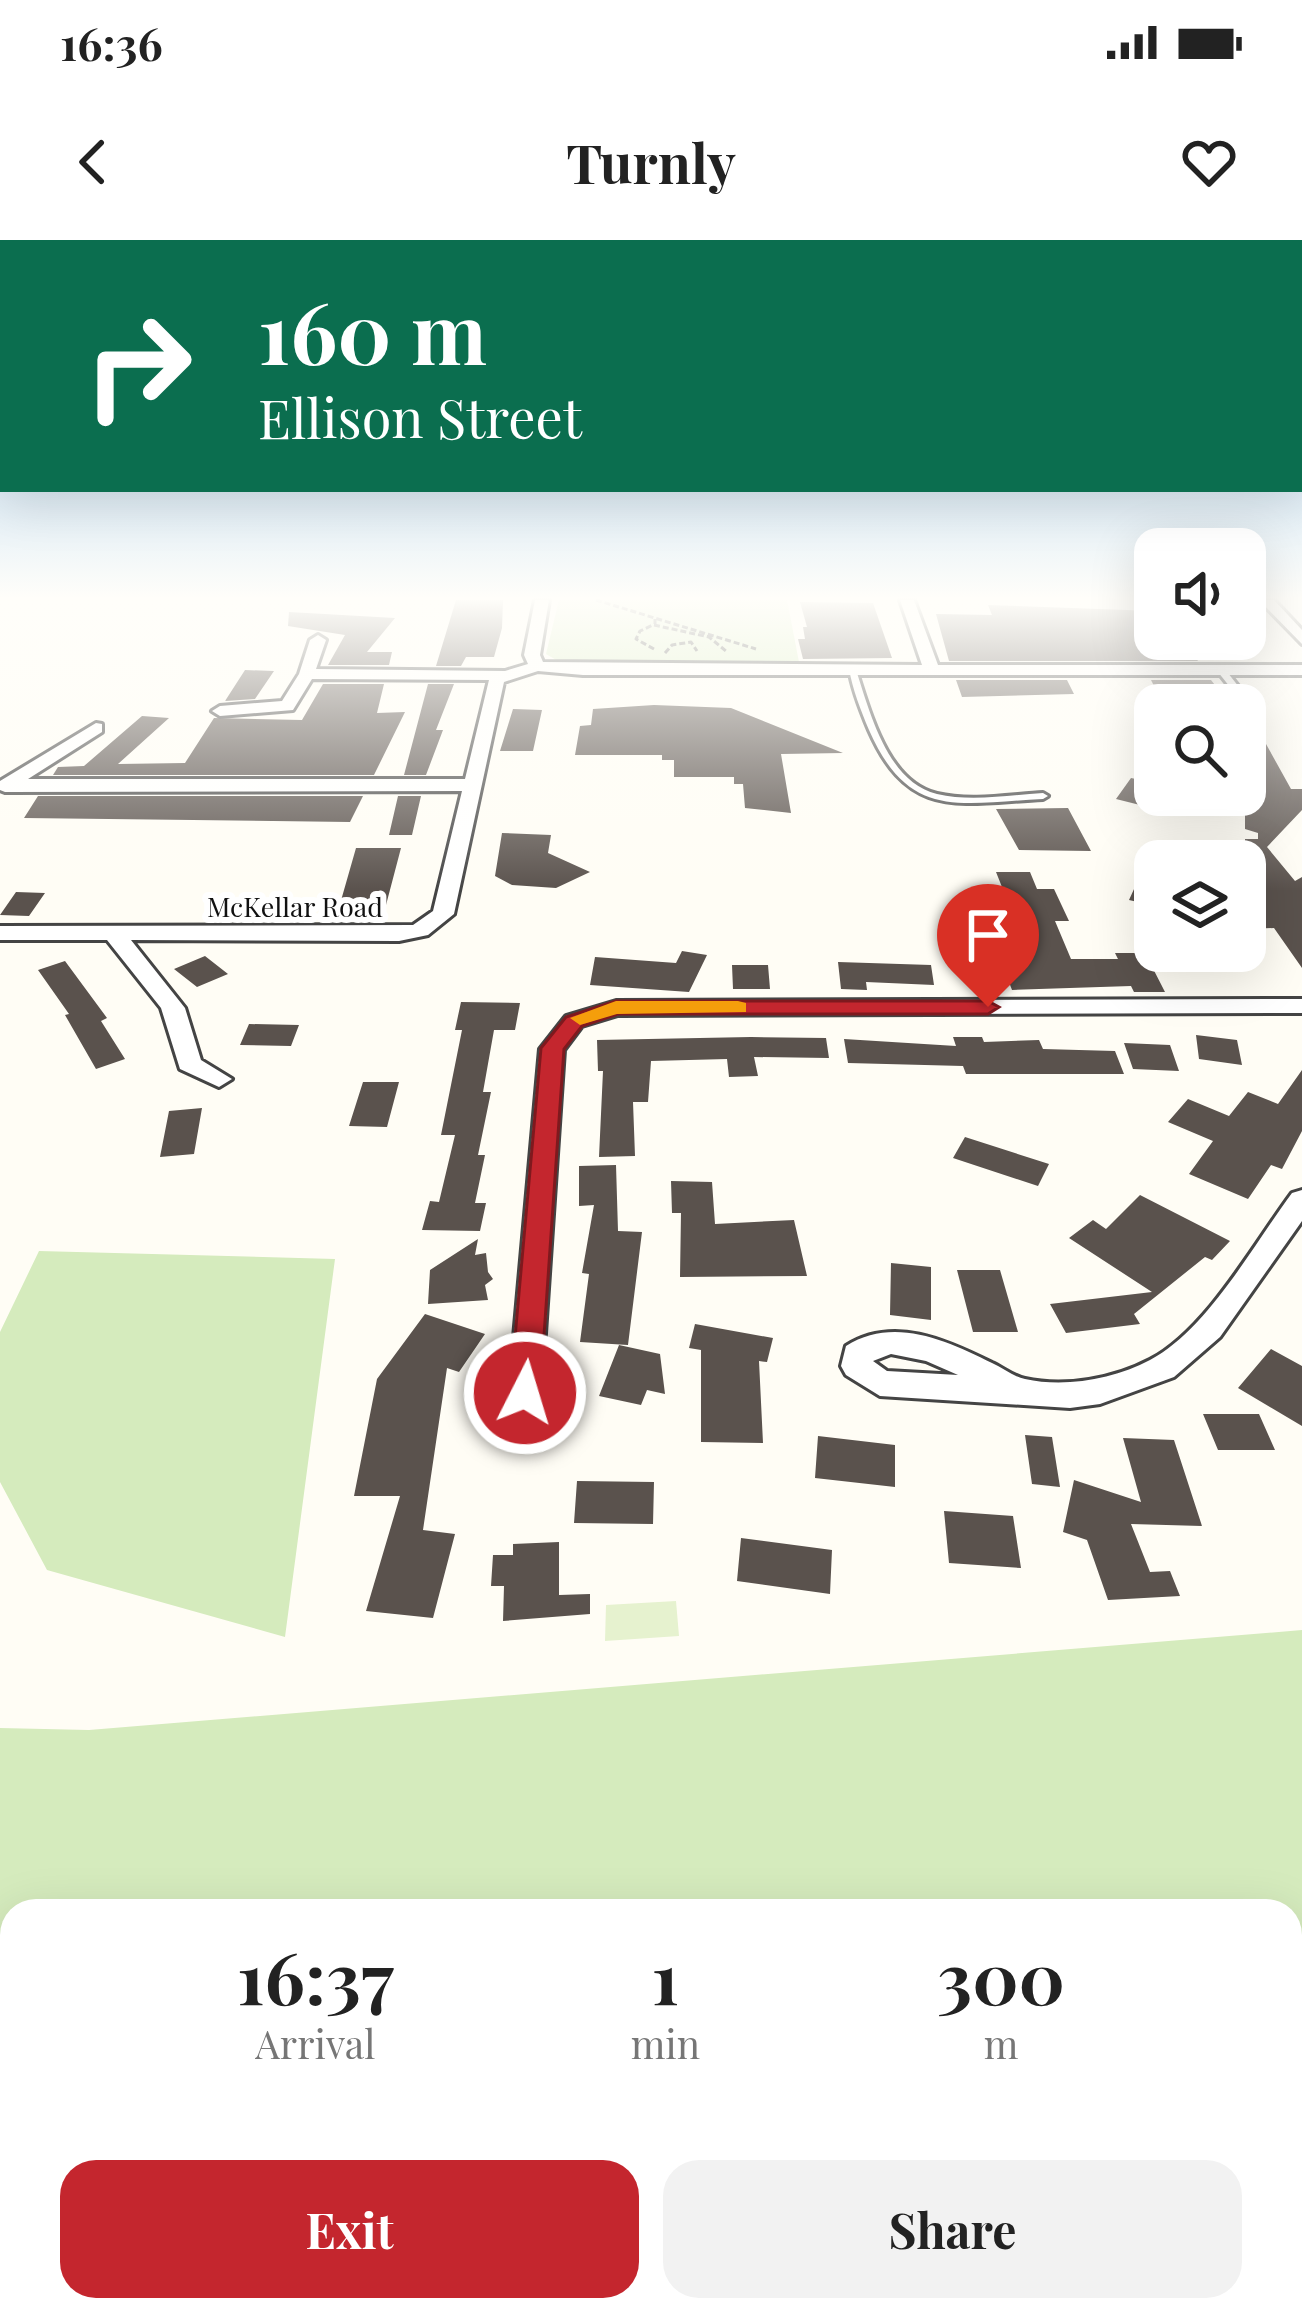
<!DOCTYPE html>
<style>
:root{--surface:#fff;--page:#f2f2f2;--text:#222;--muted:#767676;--accent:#c4262e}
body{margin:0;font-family:"Playfair Display",serif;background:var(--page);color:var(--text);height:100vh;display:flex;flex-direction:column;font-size:45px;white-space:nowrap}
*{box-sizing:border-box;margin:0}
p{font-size:39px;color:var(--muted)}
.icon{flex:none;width:66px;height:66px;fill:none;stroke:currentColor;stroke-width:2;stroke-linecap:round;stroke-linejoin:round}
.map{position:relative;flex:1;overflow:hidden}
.details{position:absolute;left:0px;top:1659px;width:1302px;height:423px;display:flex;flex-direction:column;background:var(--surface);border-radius:36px 36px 0 0;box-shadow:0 12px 48px #0002}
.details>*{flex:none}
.banner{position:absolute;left:0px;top:0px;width:1302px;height:252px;box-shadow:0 12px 48px #0002;background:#0b6e4f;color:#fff;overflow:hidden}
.tools{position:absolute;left:1134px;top:288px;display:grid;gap:24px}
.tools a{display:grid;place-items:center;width:132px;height:132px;border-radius:24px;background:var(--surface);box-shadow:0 12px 48px #0002;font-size:60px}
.pin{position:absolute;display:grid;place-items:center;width:102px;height:102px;color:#fff;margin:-123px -51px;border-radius:50% 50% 50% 0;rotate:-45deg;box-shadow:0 0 12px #0007}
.pin .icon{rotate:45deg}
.me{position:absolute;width:132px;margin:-66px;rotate:5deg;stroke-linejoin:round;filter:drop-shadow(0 0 9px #0008)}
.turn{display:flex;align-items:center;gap:42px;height:252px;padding:0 60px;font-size:54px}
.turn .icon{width:156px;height:156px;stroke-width:2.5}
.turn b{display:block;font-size:84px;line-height:102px}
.eta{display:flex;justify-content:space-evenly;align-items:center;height:204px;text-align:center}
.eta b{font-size:72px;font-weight:700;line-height:84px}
.action{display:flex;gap:24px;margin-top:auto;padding:24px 60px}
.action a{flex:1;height:138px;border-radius:36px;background:var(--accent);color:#fff;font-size:48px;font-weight:700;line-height:138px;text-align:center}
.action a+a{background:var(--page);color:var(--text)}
.status{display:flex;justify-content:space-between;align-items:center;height:84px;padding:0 60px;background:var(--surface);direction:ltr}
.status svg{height:33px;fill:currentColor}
header{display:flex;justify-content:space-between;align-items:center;height:156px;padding:0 60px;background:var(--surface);font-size:54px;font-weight:700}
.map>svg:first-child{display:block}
.green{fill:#d5ebbd;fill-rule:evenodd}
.pitch{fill:#e6f2cf}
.building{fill:#5a524d}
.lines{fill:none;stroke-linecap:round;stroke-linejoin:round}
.service-casing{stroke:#444;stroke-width:6}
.minor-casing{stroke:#444;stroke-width:6}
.path{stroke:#333;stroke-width:3;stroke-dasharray:6 3;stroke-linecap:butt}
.service{fill:#fff;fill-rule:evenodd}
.minor{fill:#fff;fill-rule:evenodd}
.route{fill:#c4262e;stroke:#7f191e;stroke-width:3}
.slow{fill:#f59e0b}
.labels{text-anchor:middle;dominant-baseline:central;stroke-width:12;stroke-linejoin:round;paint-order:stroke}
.far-street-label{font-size:27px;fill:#111;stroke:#fff}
</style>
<div class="status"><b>16:36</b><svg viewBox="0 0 49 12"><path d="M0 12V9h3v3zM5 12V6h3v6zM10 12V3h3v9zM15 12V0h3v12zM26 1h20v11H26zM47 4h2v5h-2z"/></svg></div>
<header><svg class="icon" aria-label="back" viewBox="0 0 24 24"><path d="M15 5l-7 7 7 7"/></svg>Turnly<svg class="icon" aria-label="heart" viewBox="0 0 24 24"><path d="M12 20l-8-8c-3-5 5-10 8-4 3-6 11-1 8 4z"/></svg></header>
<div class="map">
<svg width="1302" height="2081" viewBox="0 0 1302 2081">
<rect width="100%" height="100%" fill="#fffdf5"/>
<path class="green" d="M559,360H787L799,422L558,421L546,414Z
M39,1011L335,1019L285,1397L47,1330L0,1242V1092Z
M1302,1390V2081H0V1488L89,1490ZM12,1671H1290V2070H12Z"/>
<path class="pitch" d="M676,1361L679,1396L605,1401L606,1365Z"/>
<path class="building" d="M456,360H503L502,388L494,417H466L461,426H436Z
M800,362L873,363L892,418L803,419L798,399H805L803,387H807Z
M988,365L1155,371V405L1190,409L1198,421H949L936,374L992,375Z
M289,372L395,378L367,412H392L389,425H328L345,395L288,386Z
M245,430L274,431L255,459L225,461Z
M956,440H1067L1074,454L962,457Z
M1151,440H1211L1225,458L1159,456Z
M323,444H384L377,473L405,472L374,535H53L58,527L84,526L142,476L169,478L118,524L185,523L214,478L302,480Z
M428,444H454L436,490H443L426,535H404Z
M654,465L731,468L843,513L781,514L791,573L745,568L743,544H734V537H674V520H662V515H575L580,486L591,485L593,469Z
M513,469L542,470L533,511H500Z
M1256,486L1291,549H1302V570L1267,607L1295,641L1302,637V728L1274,688L1245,689V599H1258V593L1245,589V489Z
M1131,538L1155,543L1144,566L1116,559Z
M38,556H363L350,582L24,578Z
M398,556H421L412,595H389Z
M1068,568L1091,611L1019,610L996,569Z
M502,593L551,595L548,613L590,632L556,648L512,645L495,636Z
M1156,601L1168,621H1155V666L1129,660Z
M356,608H401L386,665L340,664Z
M996,632H1030L1037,649H1054L1069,681H1055L1071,719H1118L1115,713H1145L1165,752H1134L1131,746L1012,750L997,710H1027Z
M16,652L45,653L29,676L0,675Z
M682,711L707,715L689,752L590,745L595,717L676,723Z
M205,716L228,734L197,747L174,729Z
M65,721L107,778L101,781L125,819L96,829L65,775L69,774L38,730Z
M838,722L931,725L934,745L866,742L867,750L841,749Z
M732,725H768L770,749H733Z
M461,762L520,763L515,790H494L483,852H491L478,915H485L475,963H486L480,991L422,990L430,961L439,962L455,895H441L462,790H455Z
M249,784L299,785L291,806L240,805Z
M1196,795L1237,800L1242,825L1199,819Z
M751,797L826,798L829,818L754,817L758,836L729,837L727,819L651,821L648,862H633L635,916L599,917L603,831H598L597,800Z
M953,797H982L984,802L1039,800L1043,809L1115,811L1124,834H966L963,826L848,823L844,799L956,806Z
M1124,803L1170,805L1179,831L1133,829Z
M1302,830V891L1282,929L1271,925L1248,959L1189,934L1213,901L1168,882L1188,859L1229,876L1248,852L1278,864Z
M363,842H399L387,887L349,886Z
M202,868L194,914L160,917L169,871Z
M965,897L1049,924L1038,946L953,918Z
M616,925L618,991L642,992L628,1105L580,1102L589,1034L582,1033L594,965L579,966V926Z
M671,941L712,942L715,984L794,980L807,1036L680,1037L681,973H672Z
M1140,955L1230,1001L1212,1020L1205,1017L1134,1074L1140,1084L1066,1093L1050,1064L1152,1052L1069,998L1093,980L1106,989Z
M478,999L475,1015L486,1013L488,1032L493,1039L485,1045L488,1060L428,1064L430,1030Z
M891,1023L931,1027V1080L890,1075Z
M957,1030H1000L1018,1092H973Z
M425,1074L485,1094L459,1132L447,1128L423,1290L455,1294L433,1378L366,1371L400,1256H354L377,1139Z
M695,1084L773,1098L767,1122L759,1121L763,1203L701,1202V1110L689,1108Z
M619,1105L660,1114L665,1154L647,1150L641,1165L599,1156Z
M1271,1109L1302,1126V1186L1238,1148Z
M1203,1174H1259L1275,1210H1218Z
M1025,1195L1052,1197L1060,1247L1032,1244Z
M818,1196L895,1205V1247L815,1238Z
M1123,1198L1174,1200L1202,1286L1131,1284L1150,1332L1170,1331L1180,1356L1108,1360L1087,1300L1063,1292L1074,1240L1141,1262Z
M577,1241L654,1242L653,1284L574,1283Z
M944,1271L1013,1276L1021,1328L949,1323Z
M741,1298L832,1310L830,1354L737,1341Z
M559,1302V1355L590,1354V1374L503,1381L504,1346H491L493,1315H513V1304Z"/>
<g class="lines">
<g class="service-casing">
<path id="service" d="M849,428L856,430C870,472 887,542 937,554C971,562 1009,555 1043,553L1048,556L1043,559C959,563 909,581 869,490C861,471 852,448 849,428Z
M1218,428H1224L1261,475V479L1245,485V479L1253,476L1218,432Z"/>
</g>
<g class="minor-casing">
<path id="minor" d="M535,360H549L540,415L543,422L922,425L900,360H914L938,425H1302V435H583L538,431L504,442L454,674L428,695L399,701L131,700L185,768L201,820L232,839L219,847L180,829L161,768L107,700H0V686L413,685L433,671L462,551L5,552L0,550V541L96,483L102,484V492L28,539H465L489,440L312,439L293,470L220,476L212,471L220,466L282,461L299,434L310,400L318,395L326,400L316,429L505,431L528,424L524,415Z
M1259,360H1274L1302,390V404Z
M1302,759V773L618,775L582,786L564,810L541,1153L537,1162L525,1166L513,1162L509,1153L540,809L566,776L616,761Z
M1302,950V981L1220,1097L1174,1137L1100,1164L1070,1168L880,1156L846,1135L841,1126L846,1106C893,1076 946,1100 992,1123C1003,1128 1014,1137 1025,1139C1065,1148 1114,1139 1150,1120C1207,1090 1254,1004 1292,953ZM891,1114L926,1121L958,1135L887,1131L873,1121Z"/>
</g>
<path class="path" d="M596,360L756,409
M654,385L709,397L726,411
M654,409L636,399L640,391L655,384V378
M665,413L672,405L691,402L697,411"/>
<use href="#service" class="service"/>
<use href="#minor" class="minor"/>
</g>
<linearGradient id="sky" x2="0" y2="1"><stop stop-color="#95c6ee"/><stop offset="0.55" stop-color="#fffefa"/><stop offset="1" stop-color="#fffefa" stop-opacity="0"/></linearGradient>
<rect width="1302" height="651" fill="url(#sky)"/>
<path class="route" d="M616,761H988L999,767L988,774H618L582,786L564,809L540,1153L535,1162H514L510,1153L541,808L566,777Z"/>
<path class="slow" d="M738,761L746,763V772L617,774L580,785L570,778L616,761Z"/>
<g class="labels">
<g class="far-street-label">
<text x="295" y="666">McKellar Road</text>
</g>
</g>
</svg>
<div class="tools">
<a><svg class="icon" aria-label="sound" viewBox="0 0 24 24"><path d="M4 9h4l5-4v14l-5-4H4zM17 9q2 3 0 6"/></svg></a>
<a><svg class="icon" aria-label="search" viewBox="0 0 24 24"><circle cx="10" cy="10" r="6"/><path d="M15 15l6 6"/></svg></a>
<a><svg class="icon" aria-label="layers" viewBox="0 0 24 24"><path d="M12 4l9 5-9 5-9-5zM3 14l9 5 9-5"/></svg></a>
</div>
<div class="pin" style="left:988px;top:767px;background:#d93025"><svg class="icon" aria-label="arrive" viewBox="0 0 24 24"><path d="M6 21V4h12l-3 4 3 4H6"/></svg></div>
<svg class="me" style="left:525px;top:1153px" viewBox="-20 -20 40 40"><circle r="17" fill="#c4262e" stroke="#fff" stroke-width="3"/><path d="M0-11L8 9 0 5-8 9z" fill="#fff"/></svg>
<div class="banner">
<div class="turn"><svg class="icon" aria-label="right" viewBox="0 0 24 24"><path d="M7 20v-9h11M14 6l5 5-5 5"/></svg><div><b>160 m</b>Ellison Street</div></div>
</div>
<section class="details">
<div class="eta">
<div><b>16:37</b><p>Arrival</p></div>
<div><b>1</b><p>min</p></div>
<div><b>300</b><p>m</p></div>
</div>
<div class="action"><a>Exit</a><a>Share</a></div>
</section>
</div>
